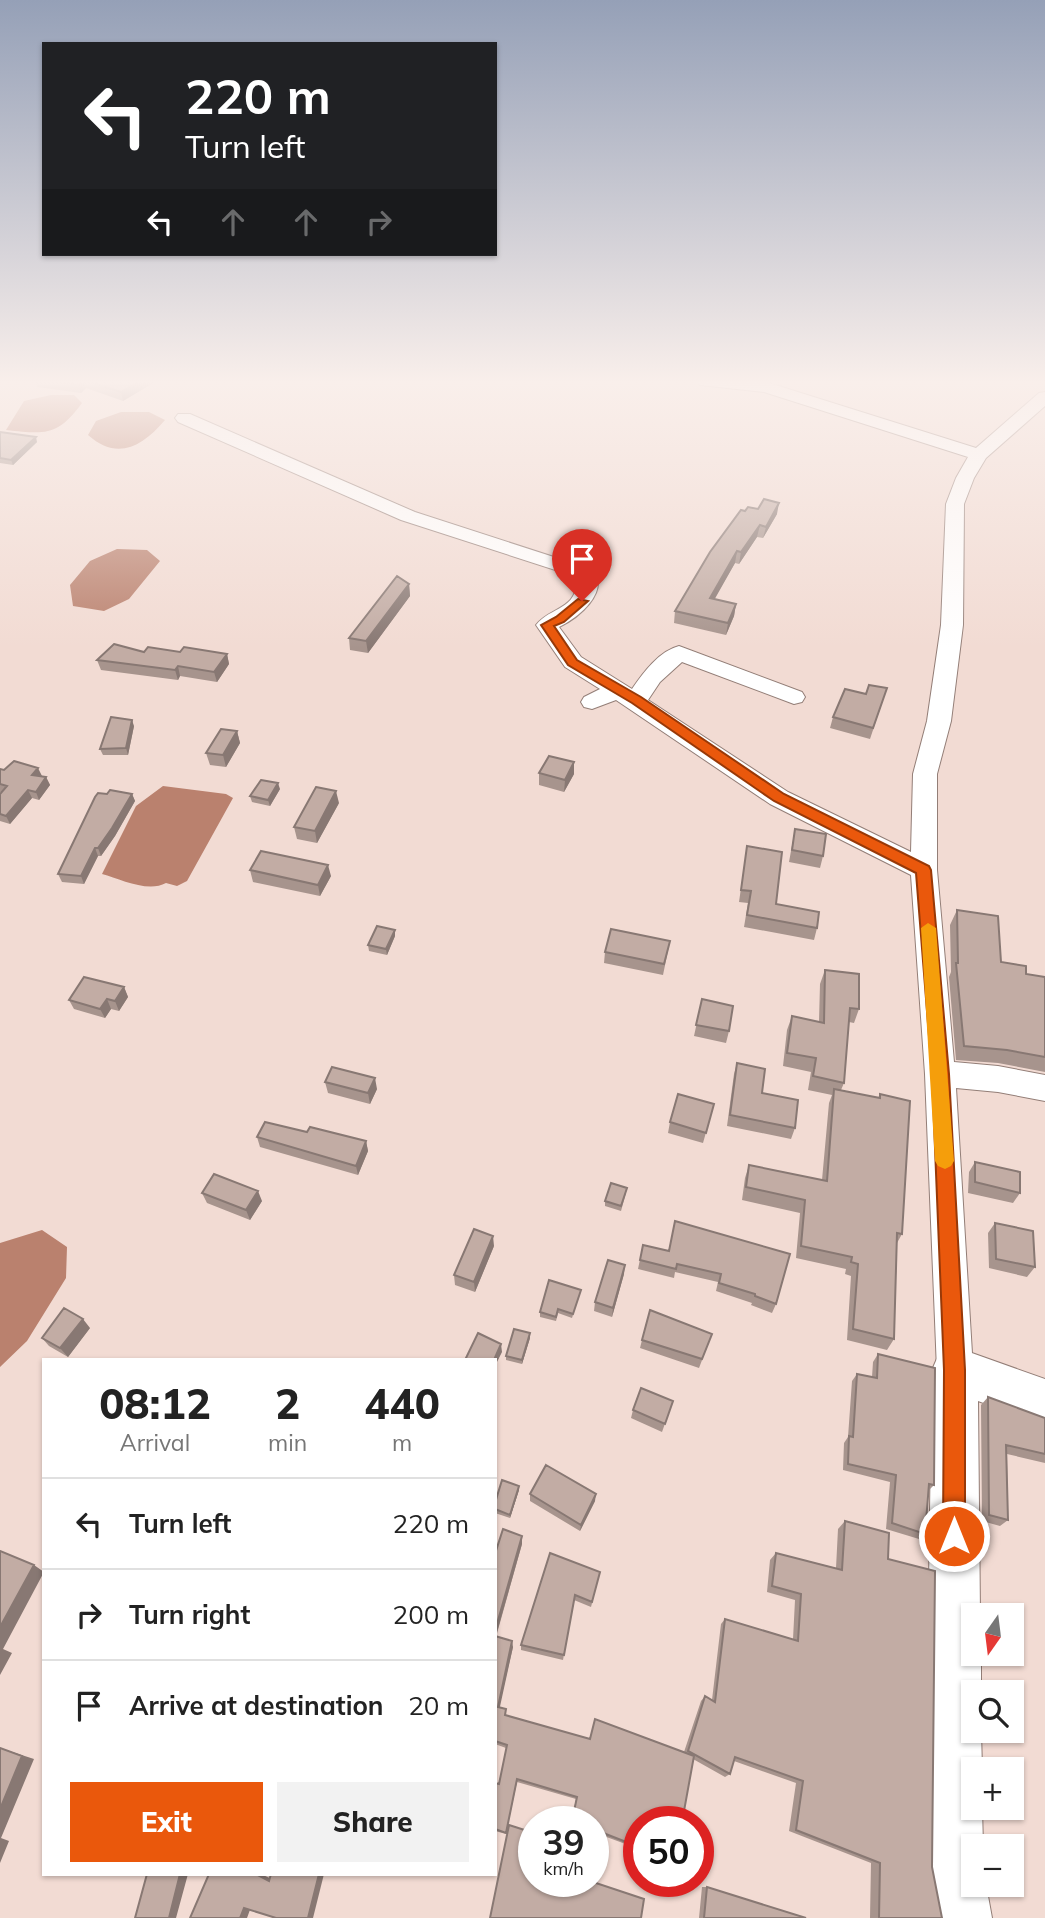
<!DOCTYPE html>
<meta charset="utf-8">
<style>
:root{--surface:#fff;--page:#f2f2f2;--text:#222;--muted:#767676;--line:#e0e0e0;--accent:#ea580c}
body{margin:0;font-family:Mulish,sans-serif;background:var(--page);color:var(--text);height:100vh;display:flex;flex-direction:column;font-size:26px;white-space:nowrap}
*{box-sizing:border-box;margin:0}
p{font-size:23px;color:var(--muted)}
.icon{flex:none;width:38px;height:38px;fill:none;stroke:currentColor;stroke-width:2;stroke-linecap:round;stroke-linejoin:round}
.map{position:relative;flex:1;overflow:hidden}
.panel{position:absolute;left:42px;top:1358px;width:455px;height:518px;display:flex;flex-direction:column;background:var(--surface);border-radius:0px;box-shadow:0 2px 5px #0004}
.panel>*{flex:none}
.hud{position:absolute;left:42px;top:42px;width:455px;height:214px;border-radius:0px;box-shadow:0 2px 5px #0004;background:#202124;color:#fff;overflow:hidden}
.needle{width:46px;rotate:194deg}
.buttons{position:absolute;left:961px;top:1603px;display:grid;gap:14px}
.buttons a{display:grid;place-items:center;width:63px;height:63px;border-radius:0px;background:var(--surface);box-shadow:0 2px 5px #0004;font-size:35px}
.speed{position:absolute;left:518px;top:1806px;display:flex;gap:14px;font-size:35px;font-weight:700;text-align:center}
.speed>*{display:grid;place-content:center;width:91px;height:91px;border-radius:50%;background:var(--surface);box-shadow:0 2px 5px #0004;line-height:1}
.speed small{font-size:18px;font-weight:400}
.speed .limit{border:10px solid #d22;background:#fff;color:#111}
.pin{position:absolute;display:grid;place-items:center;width:60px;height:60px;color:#fff;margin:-72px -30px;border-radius:50% 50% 50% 0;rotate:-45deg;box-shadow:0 0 7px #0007}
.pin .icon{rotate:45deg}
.me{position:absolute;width:77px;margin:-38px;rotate:0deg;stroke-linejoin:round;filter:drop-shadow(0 0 5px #0008)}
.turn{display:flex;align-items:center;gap:24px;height:147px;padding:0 28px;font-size:32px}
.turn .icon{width:91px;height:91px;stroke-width:2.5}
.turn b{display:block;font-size:49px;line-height:60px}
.lanes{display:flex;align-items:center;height:66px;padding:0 28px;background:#0003;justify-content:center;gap:35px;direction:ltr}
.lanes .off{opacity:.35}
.eta{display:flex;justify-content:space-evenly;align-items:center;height:119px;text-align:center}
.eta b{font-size:42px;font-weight:800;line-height:49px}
.cta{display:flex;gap:14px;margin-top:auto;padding:14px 28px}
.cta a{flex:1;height:80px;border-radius:0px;background:var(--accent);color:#fff;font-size:28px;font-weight:800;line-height:80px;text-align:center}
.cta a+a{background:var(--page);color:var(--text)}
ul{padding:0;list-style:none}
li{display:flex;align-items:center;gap:21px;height:91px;padding:0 28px;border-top:2px solid var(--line)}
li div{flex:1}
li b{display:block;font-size:26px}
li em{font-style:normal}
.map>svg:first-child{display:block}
.water{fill:#ba816e}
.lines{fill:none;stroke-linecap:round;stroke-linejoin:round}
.minor-casing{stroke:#937e77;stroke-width:2}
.major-casing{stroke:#937e77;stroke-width:2}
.minor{fill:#fff;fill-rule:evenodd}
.major{fill:#fff;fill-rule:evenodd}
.wall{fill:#a7948d}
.shaded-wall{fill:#887873}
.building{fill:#c2aca4;stroke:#887873;stroke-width:2}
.route{fill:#ea580c;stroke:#983908;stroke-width:2}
.slow{fill:#f59e0b}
</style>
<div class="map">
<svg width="1045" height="1918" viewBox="0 0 1045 1918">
<rect width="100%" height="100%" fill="#f2dbd3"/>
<path class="water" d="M51,395H74L82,403C57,437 45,434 6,430L24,401Z
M121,412H149L165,420C142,447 117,461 88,435L96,421Z
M117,549L147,550L160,561L129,599L104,611L73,606L70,585L90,561Z
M163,786L226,794L233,798L187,881L177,886L166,883C148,893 120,879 102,874L136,806Z
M42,1230L67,1247L66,1278L27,1341L0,1367V1243Z"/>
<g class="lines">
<g class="minor-casing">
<path id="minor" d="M692,380L766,382L976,448L1039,393L1045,392V406L986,458L974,478L964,504L963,625L951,721L937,774V870L954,1062L998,1066L1045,1075V1101L998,1092L956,1088L973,1370L968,1383L955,1388L942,1383L937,1370L925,1074L911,875L770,804L616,700L592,709L584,707L581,702L584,697L600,689L565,667L536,625C551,606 578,611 577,577L401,520L178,422L175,418L178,414H190L415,512L594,570C609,593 578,618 559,627L581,657L632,689C643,673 659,651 679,646L802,692L805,697L802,702L794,704L682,662L660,682L648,700L788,792L911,852L913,774L927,721L941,625L946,504L956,478L968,457L764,392L700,385Z"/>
</g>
<g class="major-casing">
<path id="major" d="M955,1347L1045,1379V1425L978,1401L980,1615H973V1654H981V1692H973V1731H981L982,1769H973V1808H982L983,1846H973V1885H986L992,1918H934L925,1867L932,1370L939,1354Z"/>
</g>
<use href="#minor" class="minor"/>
<use href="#major" class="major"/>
</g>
<path class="wall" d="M35,380H158L123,401L86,388L81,393L37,387Z
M0,432L37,442L13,465L0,463Z
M745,511L777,514L763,538L757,537L739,564L735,563L714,599L736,604L734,616L726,635L674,623L675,611Z
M409,584L410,596L368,653L350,650L349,638Z
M144,652H180L227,654L229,664L217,682L180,676L178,680L101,670L97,660Z
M887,688L870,739L830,728L833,717L866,694Z
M134,726L128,755H103L100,749Z
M237,731L240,743L226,767L210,765L206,753Z
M0,769L46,777L50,785L39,800L32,798L10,824L0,821V794L2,792H0Z
M539,773L574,774L564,792L539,785Z
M280,789L270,806L252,802L250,796Z
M107,794H132L135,801L115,836L101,856H98L84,884L62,882L58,874Z
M339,803L317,843L297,839L294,827Z
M795,829L823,856L820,868L789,862Z
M747,846L776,904L817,928L814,940L744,927L748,903L739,902Z
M250,870L331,876L320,896L253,882Z
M957,910L1001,962L1026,974L1045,977V1072L998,1063L956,1060L949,977L951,972L950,925Z
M395,930V936L387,955L369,951L368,945Z
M670,941L663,975L604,963L605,952Z
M825,970L859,1009L854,1023L849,1022L844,1083L841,1090L878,1098L880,1094L902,1234L897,1243L894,1339L887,1350L847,1340L851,1276L845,1274L846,1269L796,1258L800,1213L742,1200L745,1178L749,1165L822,1180L829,1103L832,1095L808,1090L811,1072L783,1066L787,1030L792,1016L819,1022L820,984Z
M124,987L128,997L119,1011L111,1009L105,1018L74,1009L69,1000Z
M702,999L729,1031L726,1043L694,1036Z
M737,1063L762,1093L795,1128L791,1139L727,1126L734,1074Z
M325,1082L377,1089L370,1104L328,1093Z
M714,1104L703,1143L668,1133L670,1122Z
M307,1132L366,1141L368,1151L358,1175L260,1147L257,1137Z
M975,1162L1020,1193L1013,1203L968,1193L969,1172Z
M202,1193L262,1201L250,1220L207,1203Z
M626,1193L621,1211L605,1206V1201Z
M675,1221L776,1304L772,1313L751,1305L752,1303L716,1291L718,1282L675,1272L674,1278L638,1269L643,1245L669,1251Z
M995,1223L1035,1267L1027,1277L989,1268L988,1233Z
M494,1246L475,1292L455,1285L454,1275Z
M624,1274L612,1317L594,1311L595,1302Z
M581,1290L572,1318L558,1313L556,1321L540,1317V1312Z
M90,1328L68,1357L49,1346L42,1338Z
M712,1334L699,1368L640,1348L642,1340Z
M530,1338L522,1364L506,1360V1356Z
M878,1354L934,1485L928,1491L925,1534L919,1539L886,1529L890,1482L843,1470L844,1443L848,1437L852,1381L857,1374L872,1377L873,1362Z
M988,1397L1045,1418V1463L1007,1454L1008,1520L1000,1526L982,1521L981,1405Z
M673,1401L662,1432L631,1418L633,1410Z
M519,1486V1490L510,1518L495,1513V1503Z
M530,1494L595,1501L580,1531L530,1501Z
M845,1521L888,1559L932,1867L942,1918H870L871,1863L789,1831L796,1783L734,1761L730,1774L725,1777L693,1759L639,1822V1849L593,1832V1822H571L576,1799L517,1782L506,1834L495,1831V1783L499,1784L506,1748L495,1744V1554L522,1544L496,1637L513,1647L499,1707L506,1713V1715L590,1739L595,1719L684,1752L701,1701L705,1696L712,1700L721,1624L725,1619L793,1639L795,1600L767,1592L770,1560L776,1553L836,1568L838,1529Z
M600,1572L591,1607L574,1600L563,1660L521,1650V1645Z
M702,1887H707L806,1918H699Z"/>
<path class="shaded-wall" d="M84,380L86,388L81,393L79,385Z
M142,380H158L123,401L121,392Z
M36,437L37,442L13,465L11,460Z
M779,503L777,514L763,538L766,527Z
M760,525L757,537L739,564L741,552Z
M737,551L735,563L708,611L710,598Z
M409,584L410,596L368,653L366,641Z
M736,604L734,616L726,635L728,623Z
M227,654L229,664L217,682L214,672Z
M178,666L180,676L178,680L175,670Z
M132,720L134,726L128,755L126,748Z
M237,731L240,743L226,767L223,755Z
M574,762V774L564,792L565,780Z
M38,768L42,776L32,775Z
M46,777L50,785L39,800L36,792Z
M278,783L280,789L270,806L268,800Z
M28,790L32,798L10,824L6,816Z
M336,791L339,803L317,843L315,831Z
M132,794L135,801L115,836L101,856L98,848Z
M95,848L98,856L84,884L81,876Z
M328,865L331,876L320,896L318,885Z
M395,930V936L387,955L386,949Z
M124,987L128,997L119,1011L115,1001Z
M107,999L111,1009L105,1018L100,1009Z
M375,1078L377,1089L370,1104L368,1093Z
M366,1141L368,1151L358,1175L356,1166Z
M258,1191L262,1201L250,1220L246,1210Z
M493,1236L494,1246L475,1292L474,1282Z
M625,1265L624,1274L612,1317L613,1308Z
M83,1319L90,1328L68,1357L60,1348Z
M530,1333V1338L522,1364V1360Z
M501,1344L502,1352L495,1366V1360H494Z
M519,1486V1490L510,1518V1515Z
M596,1494L595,1501L580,1531L581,1525Z
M522,1536V1544L495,1639V1631Z
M34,1565L44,1572L3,1649L12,1653L0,1675V1627Z
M512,1641L513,1647L499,1711L498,1707Z
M0,1748L34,1759L1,1838L9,1841L0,1863Z
M180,1874H188L176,1918H169Z
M256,1874H261L276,1881H269Z
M319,1874H324L313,1918H308Z
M251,1907L247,1918H240L244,1908Z"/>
<path class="building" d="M43,380H142L121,392L84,380L79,385Z
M0,432L36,437L11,460L0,458Z
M764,499L779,503L766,527L760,525L741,552L737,551L710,598L736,604L728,623L675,611L710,552L741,510L745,511L748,507L758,509Z
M397,576L409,584L366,641L349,638Z
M114,644L144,652L148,647L180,652L184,647L227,654L214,672L178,666L175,670L97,660Z
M869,685L887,688L873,728L833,717L845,689L866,694Z
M111,717L132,720L126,748L100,749Z
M221,729L237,731L223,755L206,753Z
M549,756L574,762L565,780L539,773Z
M14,761L38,768L32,775L46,777L36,792L28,790L6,816L0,814V794L7,786L0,784V769L4,770Z
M261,780L278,783L268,800L250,796Z
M316,787L336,791L315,831L294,827Z
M110,790L132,794L112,828L98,848H95L81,876L58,874L95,797L98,793L107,794Z
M795,829L826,834L823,856L792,850Z
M747,846L782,852L776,904L819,912L817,928L747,915L751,891L741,890Z
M261,851L328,865L318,885L250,870Z
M957,910L998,916L1001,962L1026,966V974L1045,977V1057L1007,1050L964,1046L956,963H958Z
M377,926L395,930L386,949L368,945Z
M611,929L670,941L664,964L605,952Z
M825,970L859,974V1009L850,1008L844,1083L813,1076L816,1058L787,1053L792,1016L824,1023Z
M84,977L124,987L115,1001L107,999L100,1009L69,1000Z
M702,999L733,1006L729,1031L696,1025Z
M737,1063L765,1069L762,1093L798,1100L795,1128L730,1115Z
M332,1067L375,1078L368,1093L325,1082Z
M834,1089L880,1098V1094L910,1101L902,1234L897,1233L894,1339L853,1329L858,1264L851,1262L852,1257L801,1246L805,1200L746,1187L749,1165L827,1181Z
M678,1094L714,1104L706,1133L670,1122Z
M265,1122L307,1132L310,1127L366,1141L356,1166L257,1137Z
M975,1162L1020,1172V1193L975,1182Z
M214,1174L258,1191L246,1210L202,1193Z
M611,1183L627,1188L621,1206L605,1201Z
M675,1221L790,1254L776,1304L755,1296V1294L719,1283L721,1274L677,1264L676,1269L640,1260L643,1245L669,1251Z
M995,1223L1033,1231L1035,1267L996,1259Z
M474,1229L493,1236L474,1282L454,1275Z
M608,1260L625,1265L613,1308L595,1302Z
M549,1280L581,1290L573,1314L558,1309L556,1317L540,1312Z
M64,1308L83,1319L60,1348L42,1338Z
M650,1310L712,1334L702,1359L642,1340Z
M514,1329L530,1333L522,1360L506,1356Z
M478,1333L501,1344L494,1360H465Z
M878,1354L935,1368L934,1485L929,1484L925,1534L892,1523L896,1475L848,1464L849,1436L853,1437L857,1374L877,1378Z
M641,1388L673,1401L665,1424L633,1410Z
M988,1397L1045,1418V1454L1006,1445L1008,1520L989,1515Z
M546,1465L596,1494L581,1525L530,1494Z
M502,1480L519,1486L510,1515L495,1509V1503Z
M845,1521L889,1533L888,1559L935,1571L932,1867L942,1918H879L880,1863L796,1830L803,1781L735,1757L730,1774L688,1751L705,1696L715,1702L725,1619L798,1641L801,1594L772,1586L776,1553L842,1570Z
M503,1529L522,1536L495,1631V1566L496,1562L495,1561V1554Z
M0,1551L34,1565L0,1627Z
M550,1553L600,1572L592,1602L575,1595L564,1655L521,1645Z
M495,1636L512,1641L498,1707L506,1709L505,1715L590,1739L595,1719L694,1756L682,1822H639V1847L593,1829V1822L572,1821L577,1797L517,1779L506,1833L495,1829V1783L499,1784L507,1745L495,1741Z
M0,1748L22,1756L0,1809Z
M509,1825L534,1833V1881H590L644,1899L641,1918H490Z
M147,1874H180L169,1918H135Z
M209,1874H256L269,1881L271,1874H319L308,1918H276L244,1908L240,1918H190Z
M707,1887L806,1918H704Z"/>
<linearGradient id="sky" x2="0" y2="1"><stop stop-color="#95a0b7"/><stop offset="0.59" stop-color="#f9efeb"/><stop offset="1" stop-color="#f9efeb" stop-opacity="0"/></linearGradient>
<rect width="1045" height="648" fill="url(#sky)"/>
<path class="route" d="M578,599L588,601L564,622L554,626L577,660L641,697L784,794L929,866L931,870L949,1074L965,1370V1536L962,1544L954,1547L946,1544L943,1536L944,1370L932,1074L916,873L774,801L632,703L568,665L541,625L556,617Z"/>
<path class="slow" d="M928,923L936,928L954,1161L951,1166L945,1169L938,1166L935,1161L921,928Z"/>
</svg>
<div class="buttons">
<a><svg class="needle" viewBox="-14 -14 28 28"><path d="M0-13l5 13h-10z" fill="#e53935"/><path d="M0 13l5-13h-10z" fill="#767676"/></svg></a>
<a><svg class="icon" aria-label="search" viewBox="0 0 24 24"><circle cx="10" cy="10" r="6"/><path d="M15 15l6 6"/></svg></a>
<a>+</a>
<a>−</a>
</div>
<div class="speed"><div>39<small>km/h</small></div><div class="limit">50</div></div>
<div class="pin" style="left:582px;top:601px;background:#d93025"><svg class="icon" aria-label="arrive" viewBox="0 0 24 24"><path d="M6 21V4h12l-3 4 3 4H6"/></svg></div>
<svg class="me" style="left:954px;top:1536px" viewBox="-20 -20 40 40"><circle r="17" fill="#ea580c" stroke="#fff" stroke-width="3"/><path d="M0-11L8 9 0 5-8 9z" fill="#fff"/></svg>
<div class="hud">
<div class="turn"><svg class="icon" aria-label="left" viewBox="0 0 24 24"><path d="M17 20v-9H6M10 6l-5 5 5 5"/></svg><div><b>220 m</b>Turn left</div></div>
<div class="lanes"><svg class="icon" aria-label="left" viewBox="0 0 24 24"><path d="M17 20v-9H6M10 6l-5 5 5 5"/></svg><svg class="icon off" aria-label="ahead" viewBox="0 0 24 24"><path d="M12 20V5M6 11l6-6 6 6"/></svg><svg class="icon off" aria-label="ahead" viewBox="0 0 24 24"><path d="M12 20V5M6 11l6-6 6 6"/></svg><svg class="icon off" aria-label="right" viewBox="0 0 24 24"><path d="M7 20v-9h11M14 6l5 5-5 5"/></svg></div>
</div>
<section class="panel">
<div class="eta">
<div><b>08:12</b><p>Arrival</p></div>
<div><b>2</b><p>min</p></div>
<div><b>440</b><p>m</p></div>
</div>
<ul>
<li><svg class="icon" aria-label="left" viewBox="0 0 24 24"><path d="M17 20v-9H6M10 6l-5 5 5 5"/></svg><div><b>Turn left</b></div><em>220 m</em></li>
<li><svg class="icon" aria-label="right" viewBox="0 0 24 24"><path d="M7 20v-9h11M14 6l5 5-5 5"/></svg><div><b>Turn right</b></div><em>200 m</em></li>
<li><svg class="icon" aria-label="arrive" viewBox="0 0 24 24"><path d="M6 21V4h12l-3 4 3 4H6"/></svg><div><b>Arrive at destination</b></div><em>20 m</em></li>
</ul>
<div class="cta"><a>Exit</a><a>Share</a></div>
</section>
</div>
